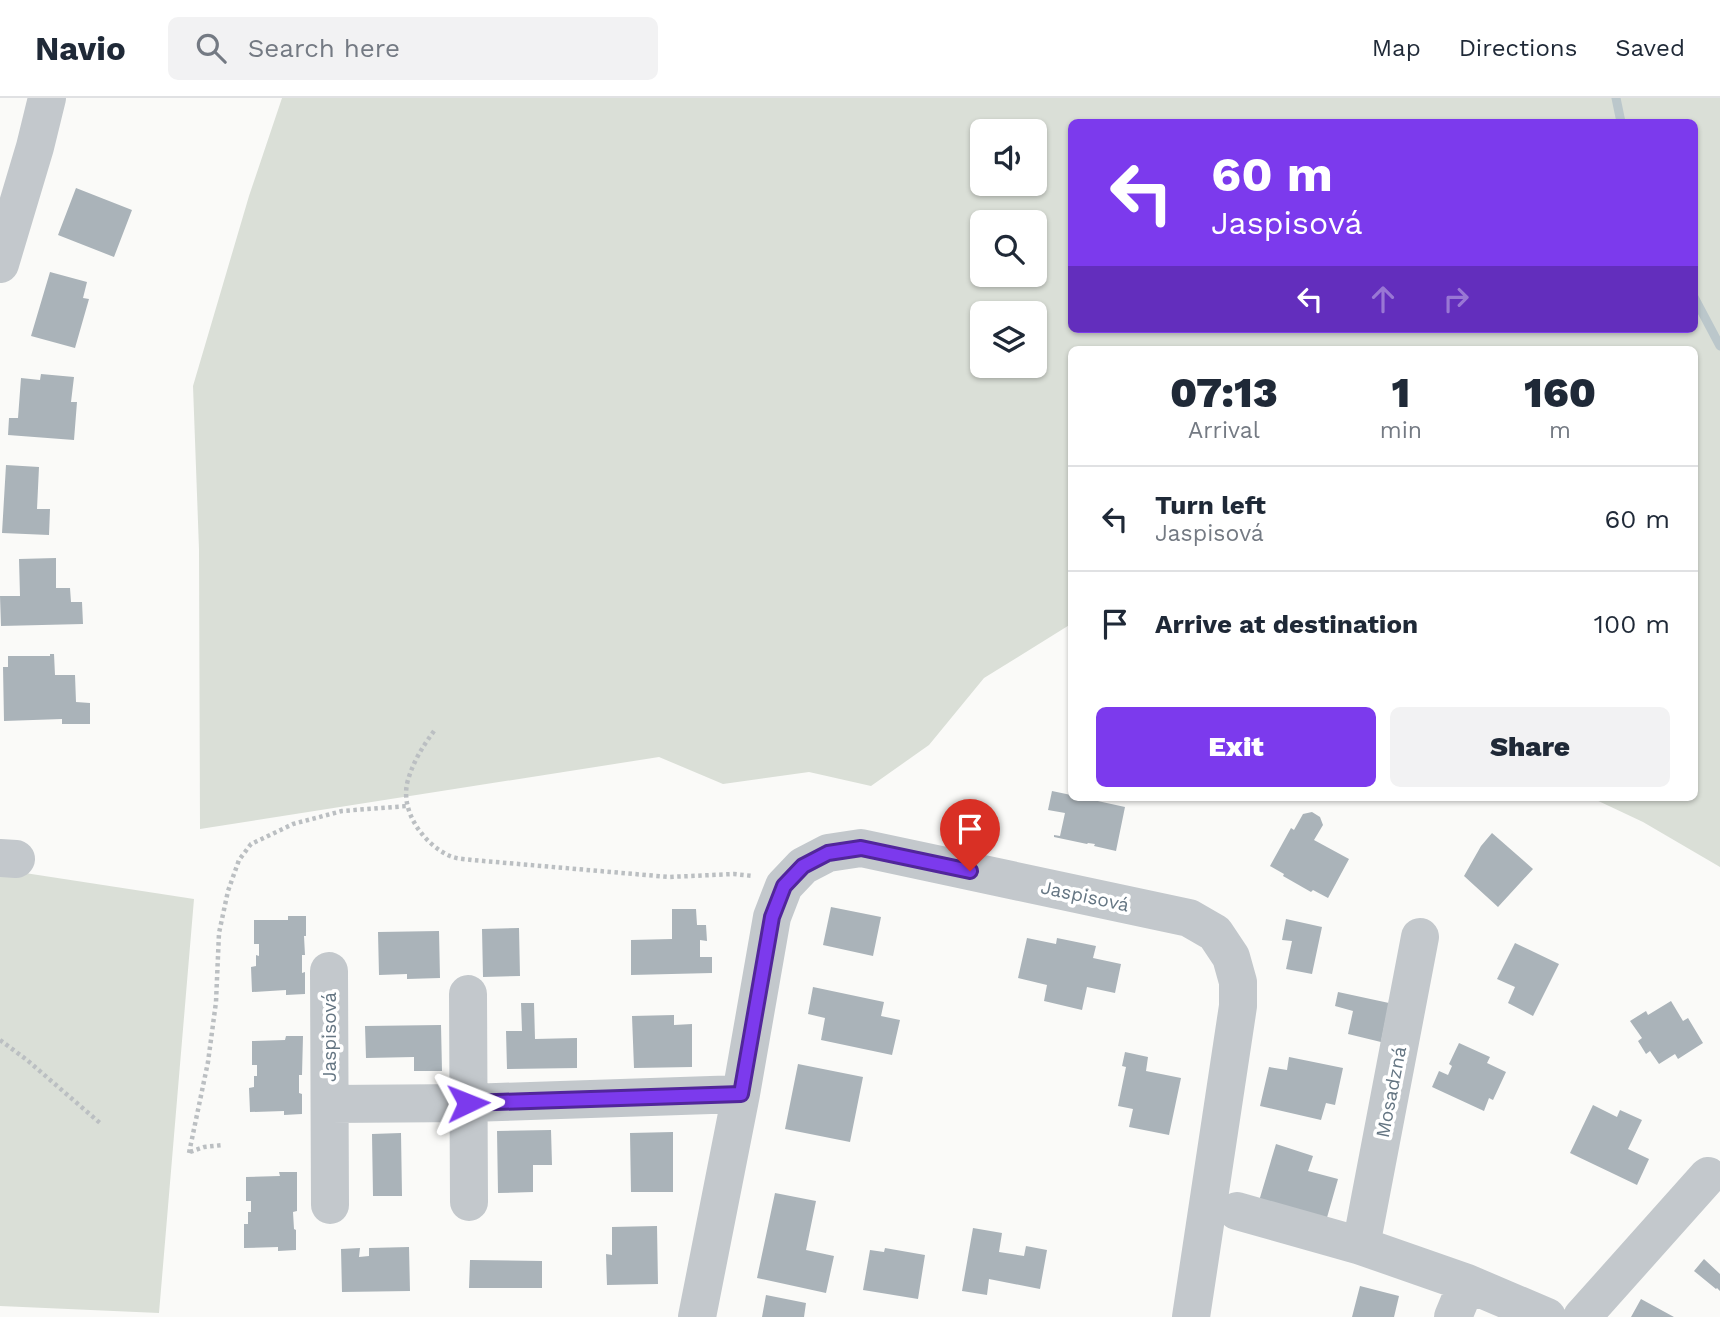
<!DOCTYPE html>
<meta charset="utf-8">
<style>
:root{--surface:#fff;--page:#f2f2f3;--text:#1f2937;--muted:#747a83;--line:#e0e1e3;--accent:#7c3aed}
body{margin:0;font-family:"Work Sans",sans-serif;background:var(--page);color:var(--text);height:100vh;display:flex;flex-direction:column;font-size:26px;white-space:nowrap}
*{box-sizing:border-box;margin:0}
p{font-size:23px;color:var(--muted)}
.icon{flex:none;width:38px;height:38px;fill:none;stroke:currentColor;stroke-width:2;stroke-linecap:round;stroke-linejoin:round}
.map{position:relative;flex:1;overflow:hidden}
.details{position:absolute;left:1068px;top:248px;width:630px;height:455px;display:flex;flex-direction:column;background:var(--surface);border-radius:10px;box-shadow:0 2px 5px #0004}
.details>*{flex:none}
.guide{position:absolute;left:1068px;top:21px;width:630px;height:214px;border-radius:10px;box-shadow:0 2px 5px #0004;background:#7c3aed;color:#fff;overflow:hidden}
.buttons{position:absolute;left:970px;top:21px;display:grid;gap:14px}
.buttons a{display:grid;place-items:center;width:77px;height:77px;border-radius:10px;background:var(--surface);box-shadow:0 2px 5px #0004;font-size:35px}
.pin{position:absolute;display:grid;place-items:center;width:60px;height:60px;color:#fff;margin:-72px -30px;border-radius:50% 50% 50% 0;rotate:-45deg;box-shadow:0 0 7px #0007}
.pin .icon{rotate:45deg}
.me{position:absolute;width:77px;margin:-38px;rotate:88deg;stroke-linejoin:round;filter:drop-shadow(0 0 5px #0008)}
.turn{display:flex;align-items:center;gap:24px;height:147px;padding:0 28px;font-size:32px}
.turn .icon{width:91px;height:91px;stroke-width:2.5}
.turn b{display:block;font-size:49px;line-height:60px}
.lanes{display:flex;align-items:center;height:66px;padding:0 28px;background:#0003;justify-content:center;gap:35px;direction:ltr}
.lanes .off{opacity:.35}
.eta{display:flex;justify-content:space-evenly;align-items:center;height:119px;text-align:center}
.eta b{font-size:42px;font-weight:800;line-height:49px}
.primary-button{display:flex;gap:14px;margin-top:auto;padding:14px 28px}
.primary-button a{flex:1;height:80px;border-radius:10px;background:var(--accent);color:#fff;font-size:28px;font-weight:800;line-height:80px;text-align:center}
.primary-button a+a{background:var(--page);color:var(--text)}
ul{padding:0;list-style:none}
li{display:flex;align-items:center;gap:21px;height:105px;padding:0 28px;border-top:2px solid var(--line)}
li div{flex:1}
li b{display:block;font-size:26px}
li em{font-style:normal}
header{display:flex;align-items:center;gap:42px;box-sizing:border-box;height:98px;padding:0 35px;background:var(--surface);border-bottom:2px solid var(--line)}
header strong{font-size:33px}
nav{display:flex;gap:38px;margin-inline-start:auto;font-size:24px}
.search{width:490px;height:63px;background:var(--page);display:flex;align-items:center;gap:18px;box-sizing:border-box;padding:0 24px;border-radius:10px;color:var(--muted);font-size:26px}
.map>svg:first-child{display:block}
.green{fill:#dadfd7;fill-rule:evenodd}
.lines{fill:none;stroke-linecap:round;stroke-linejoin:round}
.stream{stroke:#bbc7cb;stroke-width:9}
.building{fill:#aab3b9}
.path{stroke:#bbbfc2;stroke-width:4.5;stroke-dasharray:3.5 3.5;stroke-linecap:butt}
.minor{stroke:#c3c8cc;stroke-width:38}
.route-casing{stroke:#51269a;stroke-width:18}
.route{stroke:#7c3aed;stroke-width:12}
.labels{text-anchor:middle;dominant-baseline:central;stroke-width:7;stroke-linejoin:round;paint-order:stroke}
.street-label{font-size:19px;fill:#657683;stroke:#fff}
</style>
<header>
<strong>Navio</strong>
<div class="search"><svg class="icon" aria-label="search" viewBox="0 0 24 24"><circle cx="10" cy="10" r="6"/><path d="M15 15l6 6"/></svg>Search here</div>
<nav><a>Map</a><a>Directions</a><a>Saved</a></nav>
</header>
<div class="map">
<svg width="1720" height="1219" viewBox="0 0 1720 1219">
<rect width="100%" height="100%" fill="#fafaf8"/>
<path class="green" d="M282,0H1720V769L1643,724L1592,700H1694V252H1071V526L984,580L929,647L871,688L809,674L723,686L659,659L200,731L199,451L193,288L249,98ZM1071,24H1694V231H1071ZM1034,33V86H982V33ZM1034,124V177H982V124ZM1034,215V268H982V215Z
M0,773H12L194,801L159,1215L0,1208Z"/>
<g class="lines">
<path class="stream" d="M1616,0L1621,24
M1694,199L1720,248"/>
</g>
<path class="building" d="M76,90L132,112L114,159L58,137Z
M50,174L87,184L83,200L89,201L75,250L31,238Z
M41,276L74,279L71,304H77L74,342L8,337L9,320H18L21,280L40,282Z
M6,367L39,369L37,411H50L49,437L2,435Z
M56,460V490H70L71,504H82L83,526L1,528L0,498H20L19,461Z
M50,556H54L55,577H75L76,604L90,605V626H62V621L4,623L3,569H8V558H50Z
M1052,693L1071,697V700H1084L1125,709L1116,753L1094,748L1095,746L1088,745L1087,746L1054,739V737L1060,738L1065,715L1048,712Z
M1312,714L1320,719L1323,727L1314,742L1349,761L1328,800L1313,792L1311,794L1283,778L1284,776L1270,768L1291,730L1294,732L1303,716Z
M1492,735L1533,771L1498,809L1464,778L1481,748Z
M831,809L881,819L873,858L823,847Z
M672,811H696L697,827H706L707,843L700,842V859H712V875L631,877V842L672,841Z
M288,818H306V838H304L305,857H302V875L305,874V896L286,897V892L252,894L251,869L256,868V857L259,858V846H254V822H288Z
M1286,821L1322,829L1312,876L1286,871L1292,843L1282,842Z
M519,830L520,878L483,879L482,831Z
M439,833L440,880L407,881V876L379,877L378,834Z
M1027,840L1056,846L1057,840L1096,848L1093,860L1121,866L1115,895L1087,889L1082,912L1044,903L1047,887L1018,880Z
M1515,845L1559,866L1533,918L1508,905L1515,889L1497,881Z
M813,889L884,904L881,918L900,922L892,957L821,942L825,920L808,916Z
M1338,894L1389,905L1381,944L1348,936L1353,913L1335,908Z
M1671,903L1683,923L1688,920L1703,945L1678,961L1675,956L1659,966L1650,953L1646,956L1638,943L1642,940L1630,923L1646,913L1648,917Z
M521,905H534L535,941L577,940V970L507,971L506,933H522Z
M674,917V927L692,926V969L634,970L632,918Z
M441,927L442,973H414V959L366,960L365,928Z
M286,938H303L302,977H299V995L302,996V1016L284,1017V1013L250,1014L249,990L254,989V978H257V967H252V943L285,942Z
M1459,945L1490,959L1487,965L1506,974L1493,1002L1489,1000L1484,1013L1432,989L1439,973L1448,977L1452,968L1449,966Z
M1125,954L1148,959L1146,973L1181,980L1169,1037L1129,1029L1133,1011L1118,1008L1126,969L1122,968Z
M1289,959L1343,970L1335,1007L1326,1005L1321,1022L1260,1008L1269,969L1287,972Z
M798,966L863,979L850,1044L785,1031Z
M1593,1007L1617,1019L1620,1012L1642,1022L1628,1051L1649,1061L1637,1087L1570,1055Z
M551,1032L552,1067H533V1094L498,1095L497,1033Z
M673,1034V1094H631L630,1035Z
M401,1035L402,1098H373L372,1036Z
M1276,1046L1313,1058L1308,1073L1338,1081L1326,1123L1259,1103Z
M279,1074H297V1113L293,1114L294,1131L296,1132V1152L278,1153V1149L244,1150V1126H248V1114H251V1103H246V1079L280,1078Z
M775,1095L816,1103L806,1152L834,1158L826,1195L757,1180Z
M657,1128L658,1186L607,1187L606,1156L612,1157V1129Z
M973,1130L1002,1135L999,1154L1024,1158L1026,1148L1047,1152L1040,1191L989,1181L987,1197L962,1193Z
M409,1149L410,1193L342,1194L341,1151L360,1150L359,1159L369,1158V1150Z
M885,1150L925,1157L918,1201L863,1192L870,1152L884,1154Z
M1704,1161L1720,1176V1193L1717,1190L1716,1191L1694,1173Z
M470,1162L542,1163V1190H469Z
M1360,1188L1399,1198L1394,1219H1352Z
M766,1197L806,1205L804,1219H762Z
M1641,1201L1674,1219H1631Z"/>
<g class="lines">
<path class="path" d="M434,633C423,648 413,664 408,682C399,712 423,746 450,758C457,761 465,761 472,762L669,779L734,776L753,778
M0,942L27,962L100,1025
M190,1054L204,1049L223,1047
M189,1055L208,964L216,904L219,835L228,793L239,762L251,746L293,726L342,713L407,708"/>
<path class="minor" d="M0,166L35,49L47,0
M0,760L16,761
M329,873L330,1107
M468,896L469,1104
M330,1006L468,1005L741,996
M1237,1113L1361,1148L1467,1185L1547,1219
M1361,1148L1420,839
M697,1219L741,996L772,819L784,788L803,768L828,755L861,750L1189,820L1215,835L1231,859L1238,884V908L1191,1219
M1453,1219L1467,1185
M1582,1219L1708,1078"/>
</g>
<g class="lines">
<g class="route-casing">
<path id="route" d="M468,1005L741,996L772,819L784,788L803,768L828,755L861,750L970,773"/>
</g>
<use href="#route" class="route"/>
</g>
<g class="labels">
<g class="street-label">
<text transform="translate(1085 798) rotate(12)">Jaspisová</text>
<text transform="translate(329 939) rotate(-90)">Jaspisová</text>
<text transform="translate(1391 994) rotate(-79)">Mosadzná</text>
</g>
</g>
</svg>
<div class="buttons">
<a><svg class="icon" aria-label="sound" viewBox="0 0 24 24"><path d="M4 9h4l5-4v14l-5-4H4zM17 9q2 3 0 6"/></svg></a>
<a><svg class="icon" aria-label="search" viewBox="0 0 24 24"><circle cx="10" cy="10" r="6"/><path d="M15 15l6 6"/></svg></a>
<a><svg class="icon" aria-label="layers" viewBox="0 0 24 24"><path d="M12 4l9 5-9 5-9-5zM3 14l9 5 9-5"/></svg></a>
</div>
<div class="pin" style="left:970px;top:773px;background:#d93025"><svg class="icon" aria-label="arrive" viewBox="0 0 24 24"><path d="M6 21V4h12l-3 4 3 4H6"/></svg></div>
<svg class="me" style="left:468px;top:1005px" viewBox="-20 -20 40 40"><path d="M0-17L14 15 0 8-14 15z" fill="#7c3aed" stroke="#fff" stroke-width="4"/></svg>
<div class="guide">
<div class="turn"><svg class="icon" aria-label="left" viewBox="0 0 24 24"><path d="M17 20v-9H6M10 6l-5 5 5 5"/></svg><div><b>60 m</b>Jaspisová</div></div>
<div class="lanes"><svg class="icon" aria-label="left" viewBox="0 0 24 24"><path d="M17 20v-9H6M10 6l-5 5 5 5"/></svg><svg class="icon off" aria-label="ahead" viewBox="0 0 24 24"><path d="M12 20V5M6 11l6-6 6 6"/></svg><svg class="icon off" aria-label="right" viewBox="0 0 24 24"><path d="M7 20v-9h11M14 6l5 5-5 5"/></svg></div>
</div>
<section class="details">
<div class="eta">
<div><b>07:13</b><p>Arrival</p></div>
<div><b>1</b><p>min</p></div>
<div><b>160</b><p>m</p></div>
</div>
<ul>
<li><svg class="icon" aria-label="left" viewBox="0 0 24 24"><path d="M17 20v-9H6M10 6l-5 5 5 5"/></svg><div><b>Turn left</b><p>Jaspisová</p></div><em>60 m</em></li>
<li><svg class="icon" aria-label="arrive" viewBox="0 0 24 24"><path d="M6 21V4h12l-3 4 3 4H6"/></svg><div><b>Arrive at destination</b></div><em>100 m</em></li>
</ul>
<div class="primary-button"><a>Exit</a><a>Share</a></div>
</section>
</div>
